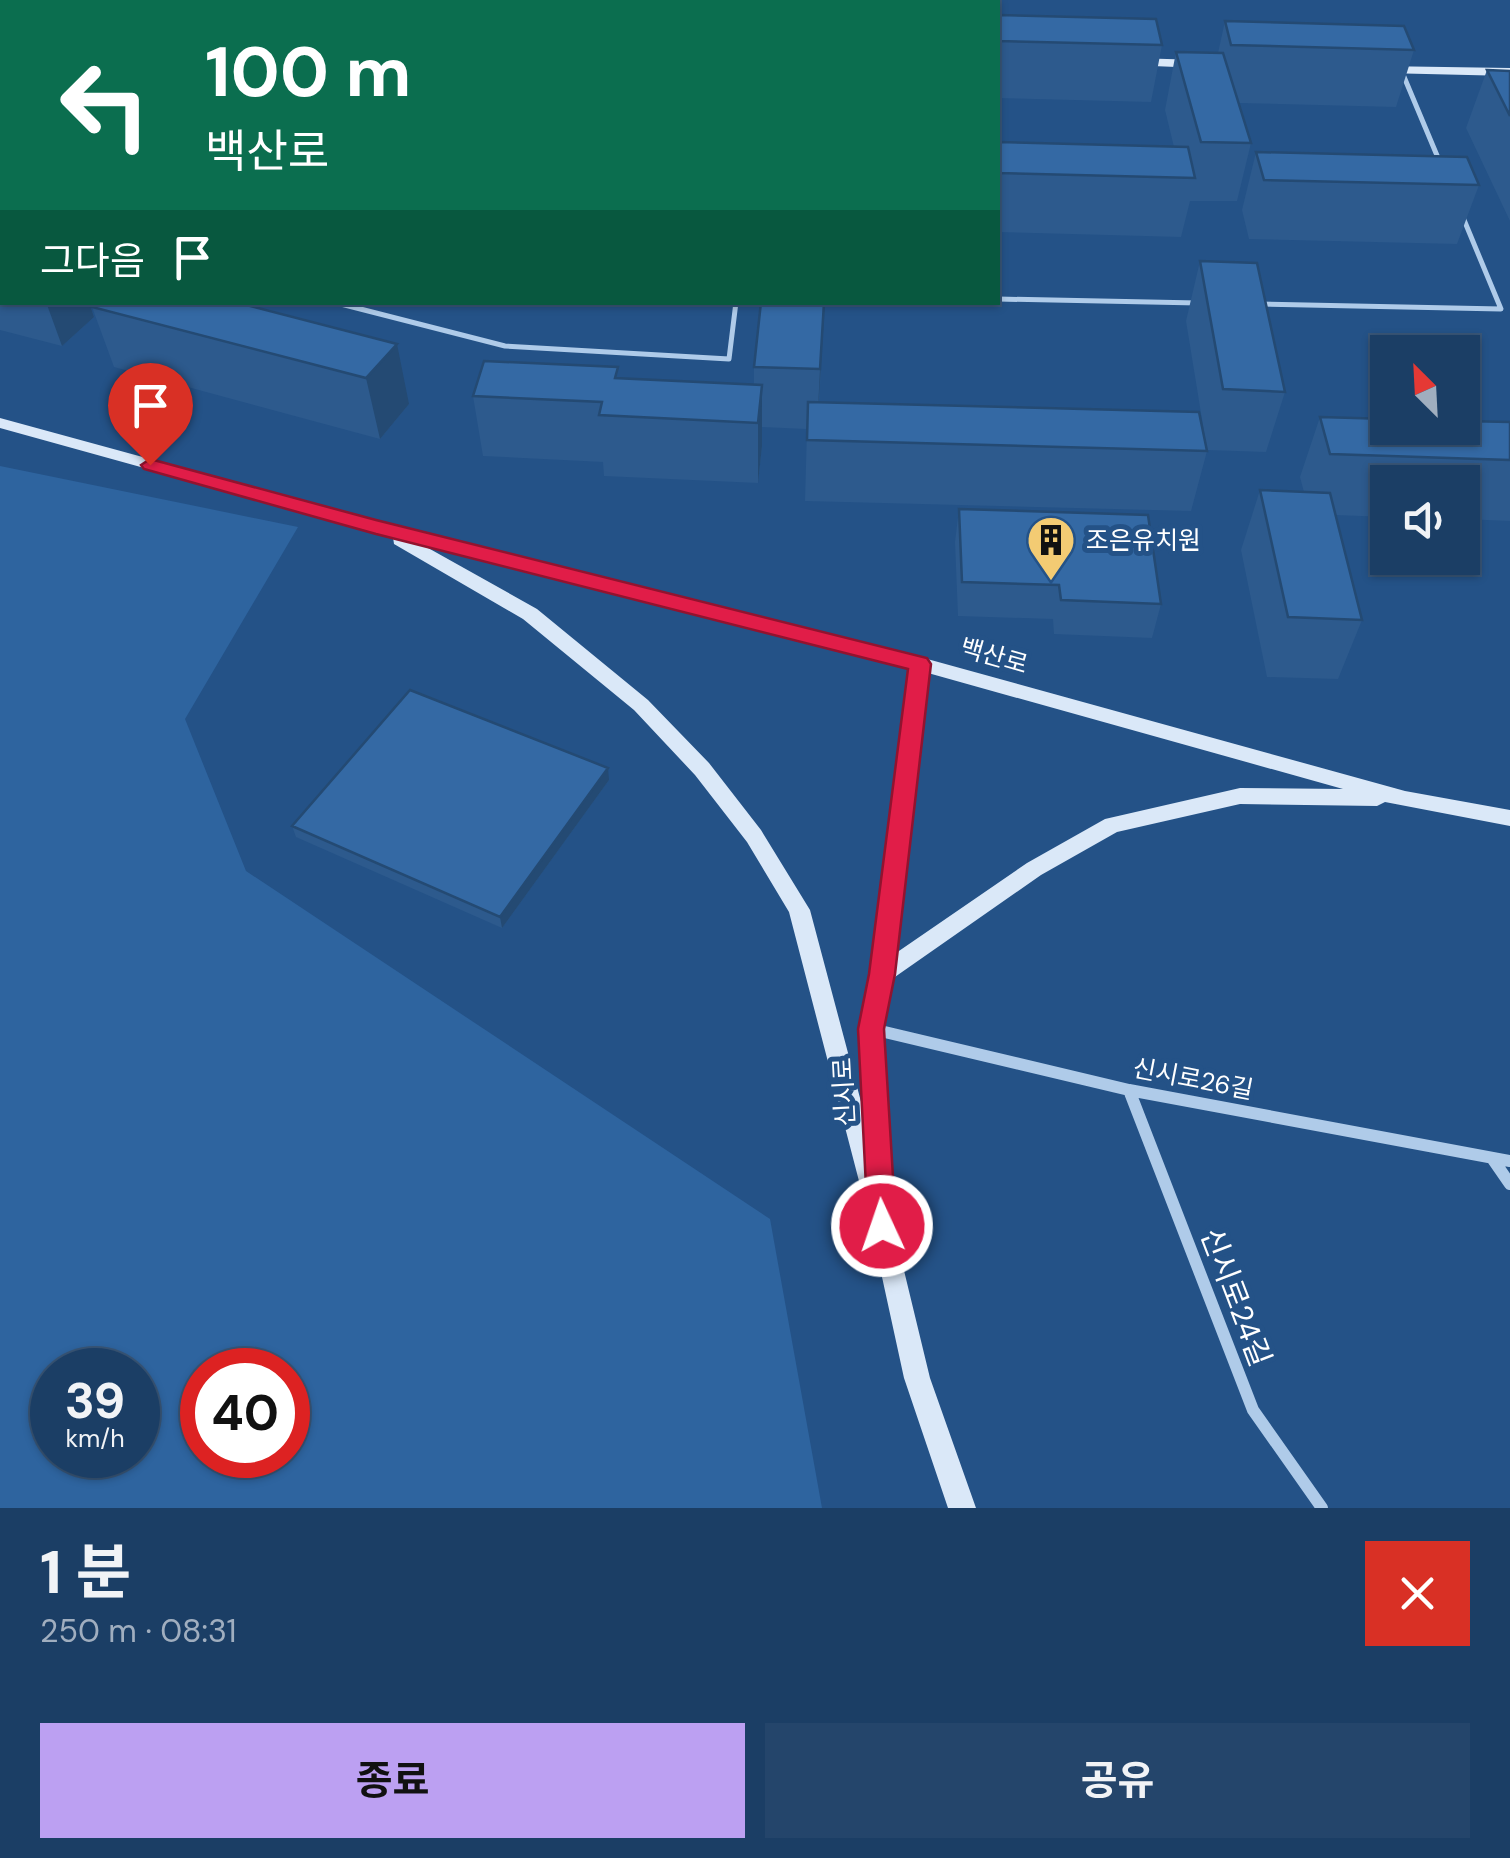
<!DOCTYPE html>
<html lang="ko">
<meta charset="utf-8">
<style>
:root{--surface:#1b3e65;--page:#24456b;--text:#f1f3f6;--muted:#a0aebf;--line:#395779;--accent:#bca0f2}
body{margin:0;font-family:"DM Sans","Noto Sans KR",sans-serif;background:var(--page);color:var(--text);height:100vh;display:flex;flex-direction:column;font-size:38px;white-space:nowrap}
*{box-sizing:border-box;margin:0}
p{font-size:32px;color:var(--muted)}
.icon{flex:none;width:55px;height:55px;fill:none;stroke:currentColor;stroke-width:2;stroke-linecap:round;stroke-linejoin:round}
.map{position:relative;height:1508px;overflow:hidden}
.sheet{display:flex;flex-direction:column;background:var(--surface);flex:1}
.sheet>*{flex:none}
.banner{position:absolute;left:0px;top:0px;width:1000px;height:305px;box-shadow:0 2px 8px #0004,0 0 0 2px var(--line);background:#0b6e4f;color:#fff;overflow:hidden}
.needle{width:65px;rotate:336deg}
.fabs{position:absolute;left:1370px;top:335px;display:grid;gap:20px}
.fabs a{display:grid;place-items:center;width:110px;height:110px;border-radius:0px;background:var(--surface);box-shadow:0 2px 8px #0004,0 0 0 2px var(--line);font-size:50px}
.speed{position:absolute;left:30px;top:1348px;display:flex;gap:20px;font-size:50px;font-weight:700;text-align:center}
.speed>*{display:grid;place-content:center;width:130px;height:130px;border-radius:50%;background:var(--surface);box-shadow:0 2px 8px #0004,0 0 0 2px var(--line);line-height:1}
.speed small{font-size:25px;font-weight:400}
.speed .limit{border:15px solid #d22;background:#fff;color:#111}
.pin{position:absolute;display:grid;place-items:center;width:85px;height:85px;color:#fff;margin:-102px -42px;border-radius:50% 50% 50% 0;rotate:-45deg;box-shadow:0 0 10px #0007}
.pin .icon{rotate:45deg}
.me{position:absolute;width:110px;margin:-55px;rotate:357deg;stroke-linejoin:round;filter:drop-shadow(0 0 8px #0008)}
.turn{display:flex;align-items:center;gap:35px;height:210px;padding:0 40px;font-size:45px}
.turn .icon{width:130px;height:130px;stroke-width:2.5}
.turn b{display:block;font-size:70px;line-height:85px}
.then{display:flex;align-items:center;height:95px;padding:0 40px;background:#0003;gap:20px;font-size:38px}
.round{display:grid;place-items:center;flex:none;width:105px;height:105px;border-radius:0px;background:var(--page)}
.overview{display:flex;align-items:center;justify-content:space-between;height:170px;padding:0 40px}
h1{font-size:60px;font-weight:700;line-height:75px}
.button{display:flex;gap:20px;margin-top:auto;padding:20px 40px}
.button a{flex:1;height:115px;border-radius:0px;background:var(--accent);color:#111;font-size:40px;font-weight:700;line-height:115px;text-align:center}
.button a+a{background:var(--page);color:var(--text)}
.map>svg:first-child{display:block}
.green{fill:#2e649f;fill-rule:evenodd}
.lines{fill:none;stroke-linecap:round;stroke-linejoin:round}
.lane{stroke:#afcbe9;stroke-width:5}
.street{stroke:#afcbe9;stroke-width:12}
.secondary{fill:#dae8f8;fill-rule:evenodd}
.wall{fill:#2d5a8d}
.shaded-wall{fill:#244a73}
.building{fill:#3469a4;stroke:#244a73;stroke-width:2.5}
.route{fill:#e11d48;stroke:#92132f;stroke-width:2.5}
.labels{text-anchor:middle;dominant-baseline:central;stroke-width:10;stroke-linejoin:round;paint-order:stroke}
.poi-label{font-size:25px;fill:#fff;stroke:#245287;text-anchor:start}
.street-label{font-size:25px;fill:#fff;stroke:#245287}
.near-street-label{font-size:30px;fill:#fff;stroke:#245287}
</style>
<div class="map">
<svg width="1510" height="1508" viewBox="0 0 1510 1508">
<rect width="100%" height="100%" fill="#245287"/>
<path class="green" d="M0,466L298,527L185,719L246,871L770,1219L822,1508H0ZM52,1370H138V1455H52ZM202,1370H288V1455H202Z"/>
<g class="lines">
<path class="lane" d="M1402,72L1441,165
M998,299L1198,303
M333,302L505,346L729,359L736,302
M1257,304L1501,309L1462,215"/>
<path class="street" d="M872,1029L1129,1090L1510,1161
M1129,1090L1253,1410L1322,1508
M1492,1158L1510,1184"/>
<path class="secondary" d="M1134,58L1200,60L1206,64L1200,68L1129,65L1128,62Z
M1379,66L1510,68V76L1384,73L1379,72Z
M0,418L377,521L920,657L1405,791L1510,810V826L1385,802L1377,806L1240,804L1117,832L1041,875L892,979L882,1029L892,1183L885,1192L930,1378L976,1508H948L904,1378L872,1231L789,912L747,842L695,775L634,710L523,619L394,544L393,537L0,428ZM421,544L910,668L871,974L860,1029L864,1113L810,910L761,830L709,763L648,700L537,609ZM928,673L1343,789L1240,788L1105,819L1027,863L896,953Z"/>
</g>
<path class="wall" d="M0,0H44L45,2H2V33H0Z
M998,15L1162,45L1151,102L998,98Z
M1225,21L1414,50L1396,107L1239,103L1251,143L1237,201H1190L1181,237L998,232V142L1174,147L1165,110L1176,52L1218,53Z
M1487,70L1510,71V221L1466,128Z
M1256,152L1479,185L1457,244L1249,239L1242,210Z
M0,240H2V302H89L94,317L62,346L0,330Z
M1200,261L1285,392L1266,452L1207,450L1186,321Z
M235,302L409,404L380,439L114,367L92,307Z
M761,302H825L819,402L1207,451L1191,511L805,501L807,429L762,427V446L758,483L604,476L603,462L483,456L473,396L619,379L754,385V367Z
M1320,417L1510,422V521L1462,519V482H1388V517L1335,515L1362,620L1338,679L1267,677L1241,550L1260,490L1304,492L1300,477Z
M959,509L1161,604L1152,638L1054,634L1053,619L958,616L955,542Z
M609,780L502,928L296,837L292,826Z"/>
<path class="shaded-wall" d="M21,0H44L45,2H22Z
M2,73V145L0,147V75Z
M46,302H89L94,317L62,346Z
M824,302H825L817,429L820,369Z
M397,344L409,404L380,439L366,378Z
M762,385V446L758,483V423Z
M608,768L609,780L502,928L500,917Z"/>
<path class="building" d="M998,15L1156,19L1162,45L998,41Z
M1225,21L1404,26L1414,50L1231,45Z
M0,48H2V73L0,75Z
M1176,52L1223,53L1251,143L1201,142Z
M1487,70L1510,71V116Z
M998,142L1188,147L1195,178L998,173Z
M1256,152L1467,157L1479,185L1264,180Z
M0,240H2V277H0Z
M1200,261L1257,263L1285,392L1223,389Z
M98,302H235L397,344L366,378L92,307Z
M761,302H824L820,369L754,367Z
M484,361L618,367L615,378L762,385L758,423L599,415L602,402L473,396Z
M808,402L1199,412L1207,451L807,440Z
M1320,417L1388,419V428H1462V421L1510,422V460L1330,454Z
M1260,490L1330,493L1362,620L1288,617Z
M959,509L1148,515L1161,604L1061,600L1059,585L962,582Z
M410,690L608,768L500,917L292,826Z"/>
<path class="route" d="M150,459L376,520L927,658L931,664L895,974L884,1029L896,1226L892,1236L882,1240L872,1236L868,1226L858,1029L869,974L908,669L376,534L144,469L141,465Z"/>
<defs>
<g id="building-pin" transform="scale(2.5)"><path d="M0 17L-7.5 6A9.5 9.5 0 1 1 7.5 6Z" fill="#f3cb73" stroke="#245287"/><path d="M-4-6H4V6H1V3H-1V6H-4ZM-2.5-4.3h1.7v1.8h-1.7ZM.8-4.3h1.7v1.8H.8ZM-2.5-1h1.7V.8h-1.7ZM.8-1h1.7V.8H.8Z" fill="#111"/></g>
</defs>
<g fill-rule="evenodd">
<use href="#building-pin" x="1051" y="540"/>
</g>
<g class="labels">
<g class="poi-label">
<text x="1086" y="540">조은유치원</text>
</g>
<g class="street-label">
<text transform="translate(994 656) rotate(16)">백산로</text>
<text transform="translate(1193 1079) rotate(11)">신시로26길</text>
<text transform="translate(844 1092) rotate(-93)">신시로</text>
</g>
<g class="near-street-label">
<text transform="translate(1236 1297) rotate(69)">신시로24길</text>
</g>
</g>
</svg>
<div class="fabs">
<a><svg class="needle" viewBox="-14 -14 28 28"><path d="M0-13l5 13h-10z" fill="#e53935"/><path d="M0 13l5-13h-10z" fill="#a0aebf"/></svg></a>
<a><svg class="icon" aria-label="sound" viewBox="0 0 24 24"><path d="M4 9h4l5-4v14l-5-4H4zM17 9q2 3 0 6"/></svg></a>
</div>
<div class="speed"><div>39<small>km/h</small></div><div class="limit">40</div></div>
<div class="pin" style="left:150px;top:465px;background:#d93025"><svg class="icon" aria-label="arrive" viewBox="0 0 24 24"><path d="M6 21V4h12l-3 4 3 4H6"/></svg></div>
<svg class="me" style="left:882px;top:1226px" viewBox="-20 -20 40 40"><circle r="17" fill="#e11d48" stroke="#fff" stroke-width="3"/><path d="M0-11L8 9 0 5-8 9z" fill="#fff"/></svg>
<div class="banner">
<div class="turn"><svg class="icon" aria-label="left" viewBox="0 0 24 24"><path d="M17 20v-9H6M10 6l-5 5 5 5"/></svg><div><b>100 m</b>백산로</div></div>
<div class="then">그다음<svg class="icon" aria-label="arrive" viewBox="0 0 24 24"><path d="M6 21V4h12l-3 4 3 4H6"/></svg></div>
</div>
</div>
<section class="sheet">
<div class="overview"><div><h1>1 분</h1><p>250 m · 08:31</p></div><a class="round" style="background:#d93025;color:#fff"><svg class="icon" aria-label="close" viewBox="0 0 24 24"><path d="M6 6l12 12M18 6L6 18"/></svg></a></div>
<div class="button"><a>종료</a><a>공유</a></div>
</section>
